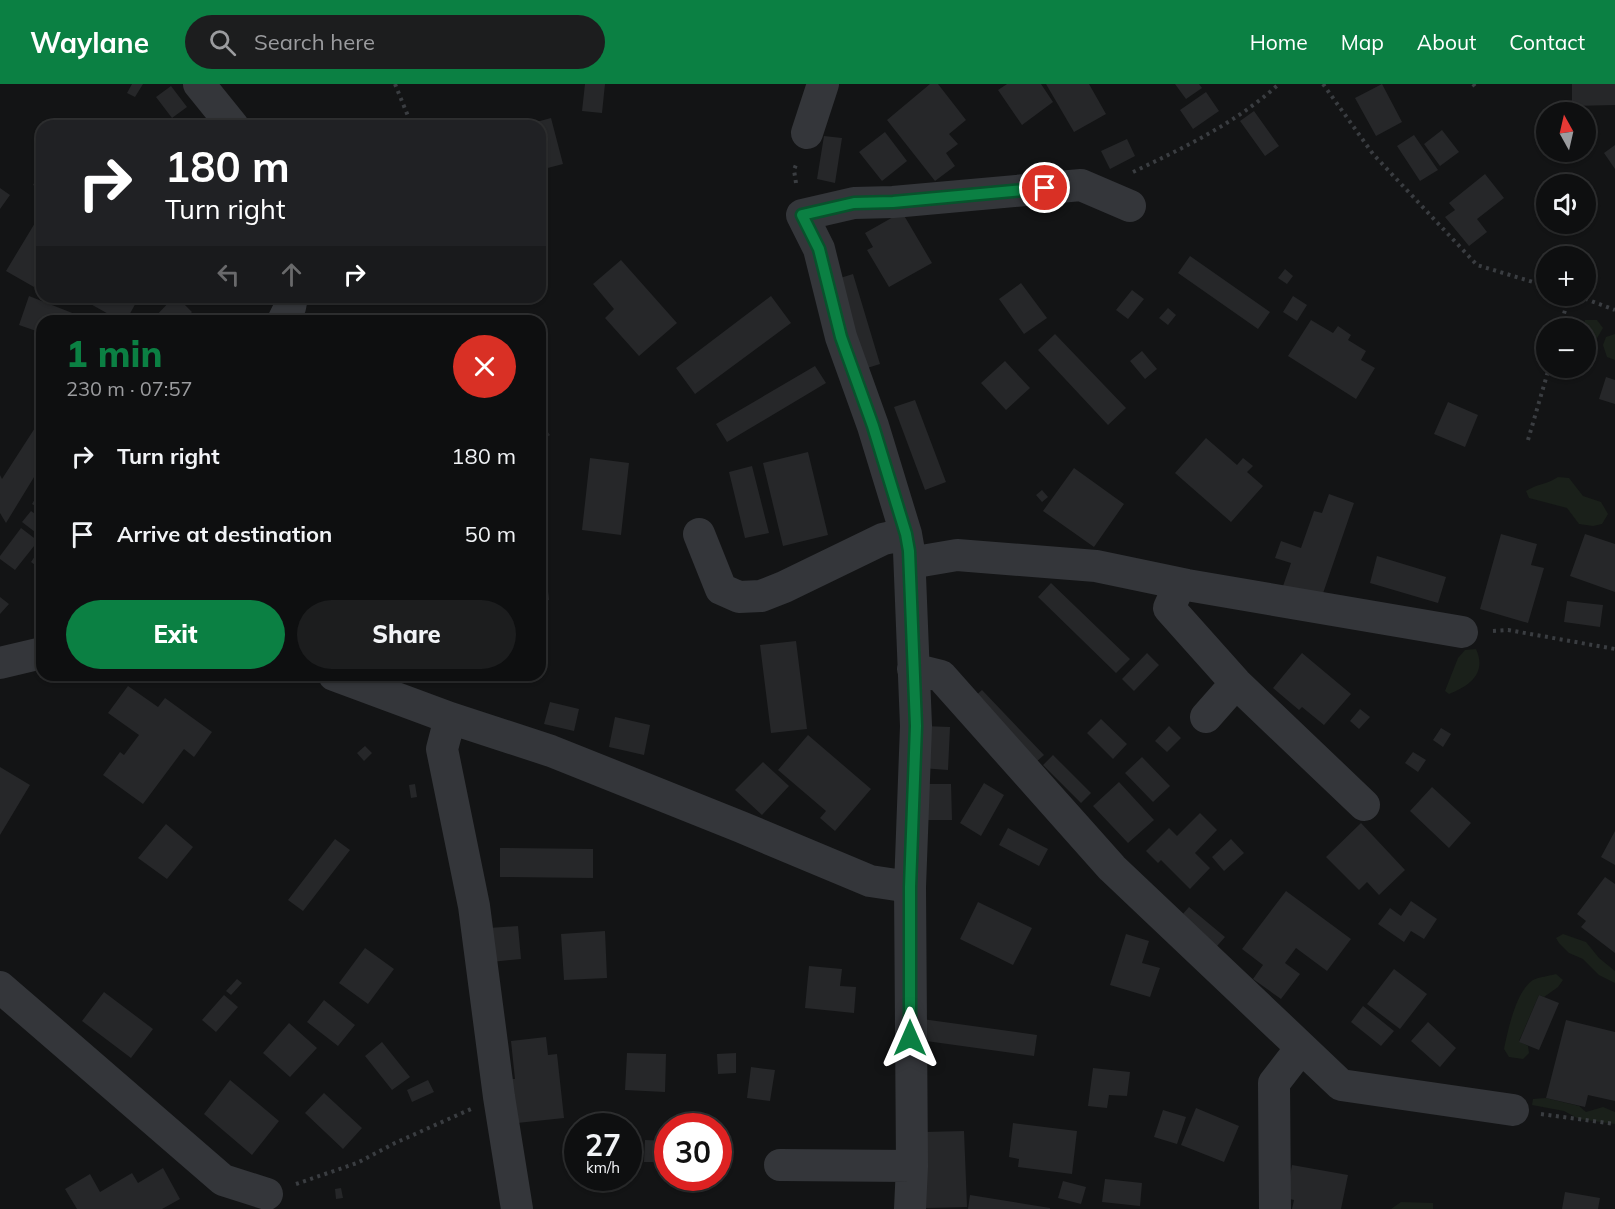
<!DOCTYPE html>
<meta charset="utf-8">
<style>
:root{--surface:#0e0f10;--page:#1c1d1e;--text:#f1f3f6;--muted:#9b9c9f;--line:#2e2f30;--accent:#0b8043}
body{margin:0;font-family:Mulish,sans-serif;background:var(--page);color:var(--text);height:100vh;display:flex;flex-direction:column;font-size:22px;white-space:nowrap}
*{box-sizing:border-box;margin:0}
p{font-size:20px;color:var(--muted)}
.icon{flex:none;width:33px;height:33px;fill:none;stroke:currentColor;stroke-width:2;stroke-linecap:round;stroke-linejoin:round}
.map{position:relative;flex:1;overflow:hidden}
.sheet{position:absolute;left:36px;top:231px;width:510px;height:366px;display:flex;flex-direction:column;background:var(--surface);border-radius:18px;box-shadow:0 2px 4px #0004,0 0 0 2px var(--line)}
.sheet>*{flex:none}
.hud{position:absolute;left:36px;top:36px;width:510px;height:183px;border-radius:18px;box-shadow:0 2px 4px #0004,0 0 0 2px var(--line);background:#202124;color:#fff;overflow:hidden}
.needle{width:39px;rotate:352deg}
.fabs{position:absolute;left:1536px;top:18px;display:grid;gap:12px}
.fabs a{display:grid;place-items:center;width:60px;height:60px;border-radius:50%;background:var(--surface);box-shadow:0 2px 4px #0004,0 0 0 2px var(--line);font-size:30px}
.speed{position:absolute;left:564px;top:1029px;display:flex;gap:12px;font-size:30px;font-weight:700;text-align:center}
.speed>*{display:grid;place-content:center;width:78px;height:78px;border-radius:50%;background:var(--surface);box-shadow:0 2px 4px #0004,0 0 0 2px var(--line);line-height:1}
.speed small{font-size:15px;font-weight:400}
.speed .limit{border:9px solid #d22;background:#fff;color:#111}
.pin{position:absolute;display:grid;place-items:center;width:51px;height:51px;color:#fff;margin:-26px;border:3px solid #fff;border-radius:50%;box-shadow:0 2px 6px #0007}
.me{position:absolute;width:66px;margin:-33px;rotate:0deg;stroke-linejoin:round;filter:drop-shadow(0 0 4px #0008)}
.turn{display:flex;align-items:center;gap:21px;height:126px;padding:0 30px;font-size:27px}
.turn .icon{width:78px;height:78px;stroke-width:2.5}
.turn b{display:block;font-size:42px;line-height:51px}
.lanes{display:flex;align-items:center;height:57px;padding:0 30px;background:#0003;justify-content:center;gap:30px;direction:ltr}
.lanes .off{opacity:.35}
.round{display:grid;place-items:center;flex:none;width:63px;height:63px;border-radius:32px;background:var(--page)}
.summary{display:flex;align-items:center;justify-content:space-between;height:102px;padding:0 30px}
h1{font-size:36px;font-weight:800;line-height:45px;color:var(--accent)}
.action{display:flex;gap:12px;margin-top:auto;padding:12px 30px}
.action a{flex:1;height:69px;border-radius:36px;background:var(--accent);color:#fff;font-size:24px;font-weight:800;line-height:69px;text-align:center}
.action a+a{background:var(--page);color:var(--text)}
ul{padding:0;list-style:none}
li{display:flex;align-items:center;gap:18px;height:78px;padding:0 30px}
li div{flex:1}
li b{display:block;font-size:22px}
li em{font-style:normal}
header{display:flex;align-items:center;gap:36px;box-sizing:border-box;height:84px;padding:0 30px;background:var(--accent);color:#fff}
header strong{font-size:28px}
nav{display:flex;gap:33px;margin-inline-start:auto;font-size:21px}
.search{width:420px;height:54px;background:var(--page);display:flex;align-items:center;gap:15px;box-sizing:border-box;padding:0 21px;border-radius:33px;color:var(--muted);font-size:22px}
.map>svg:first-child{display:block}
.green{fill:#1a201a}
.building{fill:#262729}
.lines{fill:none;stroke-linecap:round;stroke-linejoin:round}
.path{stroke:#3a3d41;stroke-width:4;stroke-dasharray:3 4.5;stroke-linecap:butt}
.minor{stroke:#34363a;stroke-width:32}
.route-casing{stroke:#07532c;stroke-width:15}
.route{stroke:#0b8043;stroke-width:10}
</style>
<header>
<strong>Waylane</strong>
<div class="search"><svg class="icon" aria-label="search" viewBox="0 0 24 24"><circle cx="10" cy="10" r="6"/><path d="M15 15l6 6"/></svg>Search here</div>
<nav><a>Home</a><a>Map</a><a>About</a><a>Contact</a></nav>
</header>
<div class="map">
<svg width="1615" height="1125" viewBox="0 0 1615 1125">
<rect width="100%" height="100%" fill="#131415"/>
<path class="green" d="M1585,236H1597L1603,244L1586,273V244H1583Z
M1615,250V276L1607,273L1603,261L1606,253Z
M1558,393L1569,394L1583,412L1601,418L1608,430L1602,440L1593,442L1579,440L1567,424L1529,414L1526,407C1537,400 1548,400 1558,393Z
M1476,565C1487,589 1470,602 1449,610L1445,607L1458,574L1465,566Z
M1563,850L1586,858L1599,874L1615,887V899L1599,891L1583,875L1569,869L1559,859L1556,854Z
M1556,890L1563,896L1558,903L1544,913L1539,911L1519,957L1528,962L1529,969L1523,975L1509,973L1504,965C1508,946 1516,907 1533,896C1539,893 1549,892 1556,890Z
M1546,1014L1579,1022L1586,1028L1603,1023L1615,1028V1040L1579,1035L1564,1027L1532,1021L1533,1015Z
M1401,1118L1433,1119V1125H1391Z"/>
<path class="building" d="M132,0H143L135,13L127,9Z
M585,0H605L602,29L582,27Z
M930,0H938L966,36L949,50L958,60L946,69L955,82L935,97L887,36Z
M1007,0H1041L1053,18L1022,41L998,6Z
M1046,0H1089L1106,30L1074,48Z
M1175,0H1199L1202,4L1186,15Z
M1382,0L1402,38L1376,52L1355,14Z
M1572,0H1615V21L1572,22Z
M171,2L187,23L172,34L156,13Z
M1206,8L1219,27L1193,45L1180,26Z
M1254,27L1279,62L1265,72L1240,37Z
M551,34L563,80L540,86V42H530L529,40Z
M1442,46L1459,68L1440,82L1424,60Z
M885,48L907,77L882,97L859,68Z
M1414,51L1438,86L1420,97L1397,62Z
M824,52L842,54L835,99L817,95Z
M1127,55L1135,72L1110,85L1101,67Z
M1615,61V85L1604,69Z
M42,85V105L33,101Z
M1485,90L1504,114L1477,135L1487,148L1469,162L1445,133L1455,126L1449,119Z
M0,104L10,111L0,125Z
M902,128L932,179L889,203L867,166L873,163L865,149Z
M38,134L42,136V190L34,203L6,187Z
M1190,172L1270,228L1258,245L1178,189Z
M621,176L677,239L639,272L605,234L614,225L593,200Z
M1285,185L1293,192L1287,200L1278,194Z
M853,190L880,280L864,285L837,195Z
M1021,199L1047,234L1024,250L999,215Z
M1132,206L1144,215L1128,235L1116,226Z
M29,212L85,234L84,237H42V249L19,241Z
M771,212L791,239L695,310L676,284Z
M1293,212L1307,221L1297,237L1283,228Z
M78,213H139L126,237H121Z
M174,213H177L192,228L183,237H151Z
M1168,224L1176,231L1168,241L1159,234Z
M1311,236L1333,249L1338,242L1351,251L1348,256L1366,267L1361,276L1375,284L1356,315L1288,272Z
M1055,250L1126,324L1108,341L1038,266Z
M1142,267L1157,285L1145,295L1130,277Z
M1005,277L1030,304L1006,326L981,299Z
M815,282L826,299L727,358L716,340Z
M540,289L548,299L540,306Z
M1606,293L1615,296V320L1599,315Z
M915,316L946,398L925,406L894,323Z
M1448,318L1478,331L1465,363L1434,350Z
M42,333V380L6,439L0,429V391L2,395Z
M540,337L550,351L540,358Z
M1206,354L1237,381L1243,374L1253,382L1247,388L1263,402L1231,438L1175,389Z
M808,368L828,451L783,462L763,379Z
M590,374L629,379L621,451L582,446Z
M752,382L769,449L745,454L729,388Z
M1074,384L1124,420L1094,463L1043,427Z
M42,404V426L32,420Z
M1042,406L1048,413L1042,418L1036,411Z
M1329,410L1354,419L1320,518L1282,505L1291,479L1275,474L1281,457L1301,464L1314,427L1322,429Z
M31,427L42,435V439L35,448L22,438Z
M21,444L38,457L15,486L0,475V472Z
M1501,450L1537,460L1531,481L1544,484L1528,539L1480,525Z
M1585,450L1615,460V508L1570,492Z
M42,462V486L31,478Z
M1377,472L1446,493L1438,519L1370,499Z
M547,498L549,516L540,517V499Z
M1051,499L1130,575L1116,589L1038,513Z
M0,513L9,520L0,530Z
M1567,517L1603,521L1600,543L1564,538Z
M796,557L807,645L771,649L760,561Z
M1147,569L1159,581L1134,607L1122,595Z
M1302,569L1351,610L1324,641L1302,623L1299,626L1273,604Z
M128,602L158,623L165,614L212,648L194,673L184,665L143,720L103,691L120,668L124,671L139,651L108,629Z
M982,606L1044,671L1035,679L973,614Z
M550,618L579,625L574,647L544,640Z
M1360,625L1370,633L1359,645L1350,637Z
M615,633L650,641L644,671L609,663Z
M1101,635L1127,660L1113,675L1087,649Z
M923,642L950,643L948,686L921,684Z
M1169,642L1181,654L1167,668L1155,657Z
M1441,644L1451,650L1443,663L1433,656Z
M808,651L871,705L835,747L820,734L826,727L778,686Z
M365,662L372,669L364,677L357,669Z
M1413,668L1426,676L1418,688L1405,679Z
M1053,671L1091,709L1081,719L1043,681Z
M1142,673L1170,702L1153,718L1125,689Z
M763,678L789,702L762,731L735,706Z
M0,683L30,701L0,751Z
M1119,698L1154,736L1128,759L1093,722Z
M984,699L1004,711L981,752L960,739Z
M415,700L417,713L411,714L409,701Z
M925,700H951L952,736H926Z
M1432,703L1471,739L1449,764L1410,727Z
M1200,729L1217,746L1195,769L1210,784L1190,805L1161,776L1158,779L1146,767L1169,744L1177,752Z
M1361,739L1405,786L1379,811L1367,798L1359,806L1326,773Z
M166,740L193,763L167,795L138,774Z
M1008,744L1048,765L1039,782L999,761Z
M1615,747V781L1601,773Z
M335,755L350,766L303,827L288,816Z
M1231,755L1244,769L1224,787L1212,773Z
M500,764L593,765V794L500,793Z
M1605,793L1615,800V869L1581,843L1586,837L1577,830Z
M1286,807L1351,855L1327,887L1296,864L1285,879L1300,890L1281,915L1253,895L1263,881L1242,865Z
M1411,817L1437,835L1424,855L1411,847L1404,858L1378,840L1390,824L1401,832Z
M978,818L1032,844L1013,881L960,855Z
M1189,823L1225,853L1210,870L1175,839Z
M518,842L521,875L491,878L489,844Z
M605,847L607,894L564,896L561,850Z
M1126,850L1149,857L1142,879L1160,884L1150,913L1110,901Z
M365,864L394,885L368,920L339,899Z
M809,882L842,885L840,902L856,903L854,929L805,924Z
M1394,885L1427,910L1400,945L1367,920Z
M237,895L242,899L231,911L226,907Z
M104,908L153,945L131,974L82,937Z
M224,911L238,923L216,948L202,936Z
M1539,911L1559,919L1539,966L1519,958Z
M324,916L355,941L338,962L307,938Z
M1363,922L1394,947L1381,962L1351,938Z
M922,935L1037,951L1034,972L919,956Z
M1566,936L1615,948V1017L1588,1011L1585,1023L1546,1014Z
M1428,938L1456,964L1440,983L1411,957Z
M289,939L317,964L290,993L263,969Z
M546,953L548,971L557,970L564,1034L517,1039L512,995H515L511,957Z
M382,958L410,993L392,1006L365,972Z
M627,969L666,970L665,1008L625,1006Z
M736,969V989L718,990L717,970Z
M751,983L775,986L770,1017L747,1014Z
M1093,984L1130,988L1127,1012L1109,1011L1107,1024L1088,1022Z
M230,996L279,1037L252,1071L204,1030Z
M428,996L434,1008L412,1018L407,1006Z
M324,1009L362,1044L343,1065L305,1029Z
M1196,1024L1239,1042L1224,1078L1181,1061Z
M1163,1026L1186,1033L1177,1060L1154,1053Z
M1013,1039L1077,1047L1072,1090L1018,1083L1019,1075L1009,1073Z
M964,1047L967,1123L926,1124L924,1048Z
M645,1056L668,1057V1078H644Z
M718,1058H729V1080H718Z
M1292,1081L1348,1091L1341,1125H1292L1294,1116L1286,1114Z
M163,1084L180,1115L162,1125H77L65,1105L90,1090L100,1108L132,1089L138,1099Z
M1105,1095L1142,1099L1140,1122L1102,1118Z
M1063,1097L1086,1103L1081,1120L1058,1114Z
M341,1104L343,1114L336,1115L335,1105Z
M1565,1108L1600,1114L1598,1125H1562Z
M970,1111L1050,1124V1125H968Z"/>
<g class="lines">
<path class="path" d="M395,0L412,42
M1323,0L1373,70L1477,181L1546,202
M1473,0L1477,5
M1133,88C1185,63 1236,39 1279,0
M796,99L794,86L797,78
M1578,212L1615,226
M1560,244L1569,212
M1528,356L1549,284
M1493,547L1508,546L1615,565
M1541,1030L1615,1040
M296,1100L357,1079L395,1059L471,1025"/>
<path class="minor" d="M199,0L233,42
M807,49L823,0
M283,237L290,223L292,213
M699,450L721,505L739,513L761,512L784,503L883,455L906,450
M910,479L957,471L1096,482L1187,501L1462,548
M1180,500L1169,524L1236,599L1364,721
M0,579L42,569
M913,585L941,592L1112,784L1341,1001L1513,1026
M334,591L450,634L551,667L741,743L870,797L910,803
M1206,633L1236,599
M450,634L442,665L474,822L499,1013L517,1125
M0,903L223,1096L267,1110
M780,1081L912,1082
M910,1125L912,1082L910,803L916,642L909,467L906,450L873,342L841,253L819,165L802,131L854,119L893,118L1081,101L1130,122
M1275,1125L1274,999L1301,964"/>
</g>
<g class="lines">
<g class="route-casing">
<path id="route" d="M910,954V803L916,642L909,467L906,450L873,342L841,253L819,165L802,131L854,119L893,118L1045,104"/>
</g>
<use href="#route" class="route"/>
</g>
</svg>
<div class="fabs">
<a><svg class="needle" viewBox="-14 -14 28 28"><path d="M0-13l5 13h-10z" fill="#e53935"/><path d="M0 13l5-13h-10z" fill="#9b9c9f"/></svg></a>
<a><svg class="icon" aria-label="sound" viewBox="0 0 24 24"><path d="M4 9h4l5-4v14l-5-4H4zM17 9q2 3 0 6"/></svg></a>
<a>+</a>
<a>−</a>
</div>
<div class="speed"><div>27<small>km/h</small></div><div class="limit">30</div></div>
<div class="pin" style="left:1045px;top:104px;background:#d93025"><svg class="icon" aria-label="arrive" viewBox="0 0 24 24"><path d="M6 21V4h12l-3 4 3 4H6"/></svg></div>
<svg class="me" style="left:910px;top:954px" viewBox="-20 -20 40 40"><path d="M0-17L14 15 0 8-14 15z" fill="#0b8043" stroke="#fff" stroke-width="4"/></svg>
<div class="hud">
<div class="turn"><svg class="icon" aria-label="right" viewBox="0 0 24 24"><path d="M7 20v-9h11M14 6l5 5-5 5"/></svg><div><b>180 m</b>Turn right</div></div>
<div class="lanes"><svg class="icon off" aria-label="left" viewBox="0 0 24 24"><path d="M17 20v-9H6M10 6l-5 5 5 5"/></svg><svg class="icon off" aria-label="ahead" viewBox="0 0 24 24"><path d="M12 20V5M6 11l6-6 6 6"/></svg><svg class="icon" aria-label="right" viewBox="0 0 24 24"><path d="M7 20v-9h11M14 6l5 5-5 5"/></svg></div>
</div>
<section class="sheet">
<div class="summary"><div><h1>1 min</h1><p>230 m · 07:57</p></div><a class="round" style="background:#d93025;color:#fff"><svg class="icon" aria-label="close" viewBox="0 0 24 24"><path d="M6 6l12 12M18 6L6 18"/></svg></a></div>
<ul>
<li><svg class="icon" aria-label="right" viewBox="0 0 24 24"><path d="M7 20v-9h11M14 6l5 5-5 5"/></svg><div><b>Turn right</b></div><em>180 m</em></li>
<li><svg class="icon" aria-label="arrive" viewBox="0 0 24 24"><path d="M6 21V4h12l-3 4 3 4H6"/></svg><div><b>Arrive at destination</b></div><em>50 m</em></li>
</ul>
<div class="action"><a>Exit</a><a>Share</a></div>
</section>
</div>
